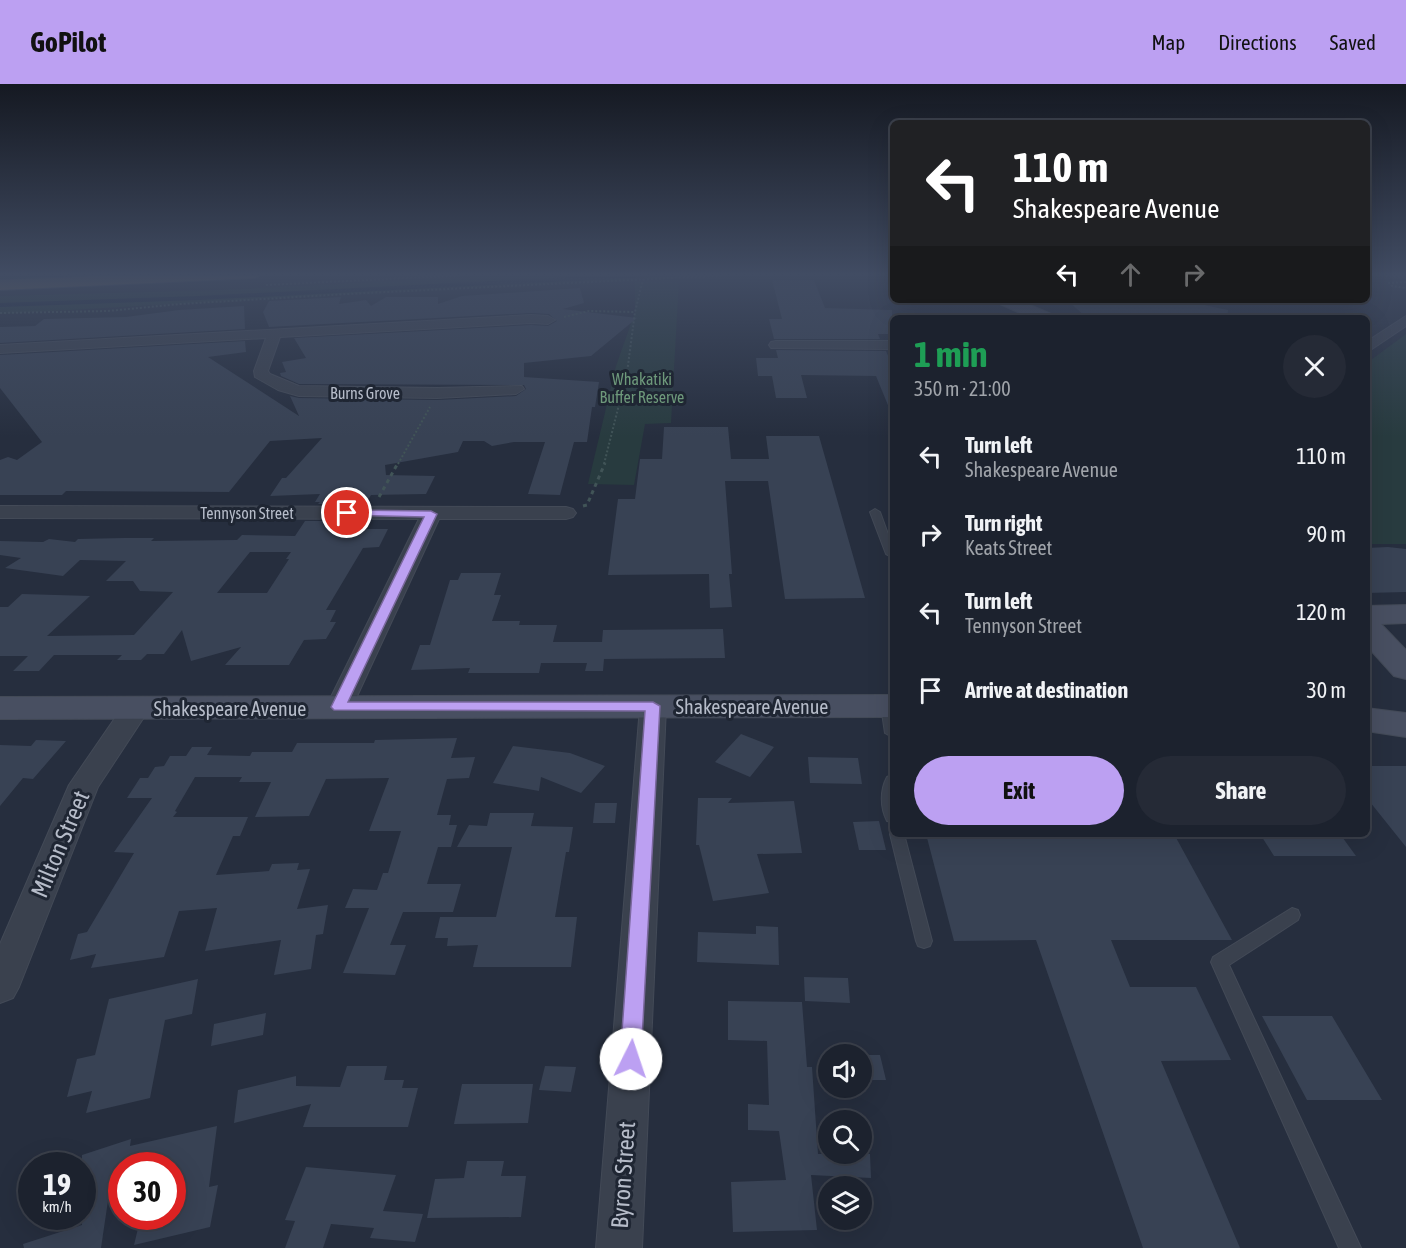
<!DOCTYPE html>
<meta charset="utf-8">
<style>
:root{--surface:#1c222e;--page:#252a36;--text:#f1f3f6;--muted:#a0a4aa;--line:#3a3f4a;--accent:#bca0f2}
body{margin:0;font-family:"Asap Condensed",sans-serif;background:var(--page);color:var(--text);height:100vh;display:flex;flex-direction:column;font-size:22px;white-space:nowrap}
*{box-sizing:border-box;margin:0}
p{font-size:20px;color:var(--muted)}
.icon{flex:none;width:33px;height:33px;fill:none;stroke:currentColor;stroke-width:2;stroke-linecap:round;stroke-linejoin:round}
.map{position:relative;flex:1;overflow:hidden}
.drawer{position:absolute;left:890px;top:231px;width:480px;height:522px;display:flex;flex-direction:column;background:var(--surface);border-radius:9px;box-shadow:0 6px 24px #0002,0 0 0 2px var(--line)}
.drawer>*{flex:none}
.top-card{position:absolute;left:890px;top:36px;width:480px;height:183px;border-radius:9px;box-shadow:0 6px 24px #0002,0 0 0 2px var(--line);background:#202124;color:#fff;overflow:hidden}
.fabs{position:absolute;left:818px;top:960px;display:grid;gap:12px}
.fabs a{display:grid;place-items:center;width:54px;height:54px;border-radius:50%;background:var(--surface);box-shadow:0 6px 24px #0002,0 0 0 2px var(--line);font-size:30px}
.speed{position:absolute;left:18px;top:1068px;display:flex;gap:12px;font-size:30px;font-weight:700;text-align:center}
.speed>*{display:grid;place-content:center;width:78px;height:78px;border-radius:50%;background:var(--surface);box-shadow:0 6px 24px #0002,0 0 0 2px var(--line);line-height:1}
.speed small{font-size:15px;font-weight:400}
.speed .limit{border:9px solid #d22;background:#fff;color:#111}
.pin{position:absolute;display:grid;place-items:center;width:51px;height:51px;color:#fff;margin:-26px;border:3px solid #fff;border-radius:50%;box-shadow:0 2px 6px #0007}
.me{position:absolute;width:66px;margin:-33px;rotate:4deg;stroke-linejoin:round;filter:drop-shadow(0 0 4px #0008)}
.turn{display:flex;align-items:center;gap:21px;height:126px;padding:0 24px;font-size:27px}
.turn .icon{width:78px;height:78px;stroke-width:2.5}
.turn b{display:block;font-size:42px;line-height:51px}
.lanes{display:flex;align-items:center;height:57px;padding:0 24px;background:#0003;justify-content:center;gap:30px;direction:ltr}
.lanes .off{opacity:.35}
.round{display:grid;place-items:center;flex:none;width:63px;height:63px;border-radius:32px;background:var(--page)}
.headline{display:flex;align-items:center;justify-content:space-between;height:102px;padding:0 24px}
h1{font-size:36px;font-weight:700;line-height:45px;color:#1e9e55}
.primary-button{display:flex;gap:12px;margin-top:auto;padding:12px 24px}
.primary-button a{flex:1;height:69px;border-radius:36px;background:var(--accent);color:#111;font-size:24px;font-weight:700;line-height:69px;text-align:center}
.primary-button a+a{background:var(--page);color:var(--text)}
ul{padding:0;list-style:none}
li{display:flex;align-items:center;gap:18px;height:78px;padding:0 24px}
li div{flex:1}
li b{display:block;font-size:22px}
li em{font-style:normal}
header{display:flex;align-items:center;gap:36px;box-sizing:border-box;height:84px;padding:0 30px;background:var(--accent);color:#111}
header strong{font-size:28px}
nav{display:flex;gap:33px;margin-inline-start:auto;font-size:21px}
.map>svg:first-child{display:block}
.green{fill:#283b3f}
.lines{fill:none;stroke-linecap:round;stroke-linejoin:round}
.stream{stroke:#19253c;stroke-width:4}
.building{fill:#384254;fill-rule:evenodd}
.lane-casing{stroke:#434a57;stroke-width:2}
.street-casing{stroke:#434a57;stroke-width:2}
.secondary-casing{stroke:#434a57;stroke-width:2}
.highway-casing{stroke:#424956;stroke-width:2}
.path-far1{stroke:#415457;stroke-width:2;stroke-dasharray:2 2;stroke-linecap:butt}
.path{stroke:#415457;stroke-width:3;stroke-dasharray:4 4;stroke-linecap:butt}
.lane{fill:#3a414e;fill-rule:evenodd}
.street{fill:#3a414e;fill-rule:evenodd}
.secondary{fill:#484f61;fill-rule:evenodd}
.highway{fill:#746b57;fill-rule:evenodd}
.route{fill:#bca0f2;stroke:#7a689d;stroke-width:1.5}
.labels{text-anchor:middle;dominant-baseline:central;stroke-width:6;stroke-linejoin:round;paint-order:stroke}
.far-park-label{font-size:16px;fill:#6e997b;stroke:#1f2633}
.far-street-label{font-size:16px;fill:#b6bcc9;stroke:#1f2633}
.street-label{font-size:20px;fill:#b6bcc9;stroke:#1f2633}
.near-street-label{font-size:24px;fill:#b6bcc9;stroke:#1f2633}
</style>
<header>
<strong>GoPilot</strong>
<nav><a>Map</a><a>Directions</a><a>Saved</a></nav>
</header>
<div class="map">
<svg width="1406" height="1164" viewBox="0 0 1406 1164">
<rect width="100%" height="100%" fill="#262e3e"/>
<path class="green" d="M0,190H167L0,197Z
M534,190H759L466,203L0,230V212L220,206Z
M679,196L671,339L645,340L634,401L588,400L616,282L635,228V197Z
M1406,250V460H1367V279Z"/>
<g class="lines">
<path class="stream" d="M0,221L198,214L669,190"/>
</g>
<path class="building" d="M772,196H814L825,224L892,226V250H878L880,255H774L769,235H782Z
M580,204L584,219L563,225L637,234L591,272L524,279V293L599,298L595,323H592L587,358H574L560,411L528,410L545,358H514L492,362L484,357H463L458,368L385,381L386,391L435,392L426,410L371,411L366,420H318L320,418H315L320,410L270,412L282,394H286L322,354L270,357L229,408L66,407L62,411H0V376L8,373L17,376L42,358L0,304V271L245,257L246,268L208,273L299,332L290,312L299,314L437,316L516,312L526,305L524,301L299,300L281,292L280,289L286,288L282,278L306,274L294,254L531,241L548,242L557,237L549,230L531,229L269,243L263,228L269,217L341,213L339,220L366,216L371,222L386,213H438V220L462,212Z
M1067,216H1180L1228,226L1227,234H1087Z
M244,222L245,245L0,259V243L35,242L44,235L126,233L179,226Z
M776,266L886,267L892,281V331L876,292L801,291L807,314H776L772,292H758L756,274H778Z
M664,343H728L731,375H769L766,352H819L865,514L785,515L768,397H725L732,490H729L732,523L710,524L709,490L608,491L618,415H635L640,375H662Z
M305,437H357L352,445H388L379,463L363,464L326,526H336L330,538H336L326,555L304,556L289,581H225L241,563L191,577L182,546L164,570H147L141,576H117L122,571H54L39,587H13L28,572H0V523H8L22,510L90,512L47,552L134,551L173,508L140,507L133,497H106L126,477L80,476L63,492L5,484L21,474L0,471V457L43,458L49,455L75,458L78,455L124,454H154L151,457L237,456L242,451L295,452ZM250,468H291L286,475H289L267,509H217Z
M1388,463L1406,465V508L1366,509V464Z
M461,489H501L494,511H501L492,537H520L519,541H557L553,558H602L603,546L723,545L725,574L604,575L603,587H585L587,579H541L539,589H468L470,584L411,586L420,561H430L450,496H458Z
M741,650L774,663L750,693L715,678Z
M457,654L451,674L475,673L469,694L447,695L437,731H451L449,741H457L451,763H438L427,800H461L453,828H403L390,861H406L395,891L343,889L369,824H345L353,805L377,806L383,789H388L401,747H369L389,694L326,695L309,732L255,733L271,698H239L242,693H195L175,727L177,728L173,733H248L240,752H233L216,791L269,787L272,780L299,779L297,786L310,785L297,825L328,821L323,850L316,851L311,885L274,891L281,856L205,867L217,824L179,827L164,873L91,884L96,870L70,876L78,850L87,848L134,769L114,768L152,714H127L140,694H148L155,683L164,682L170,672H186L192,663H212L207,671L250,672L252,668H292L297,659H374L375,656Z
M36,656L66,657L33,695L23,694L0,722V661L31,662Z
M513,662L570,669L605,682L581,709L541,693L539,707L493,699Z
M808,673L858,674L862,700L810,699Z
M1366,682H1406V763L1366,713Z
M698,714H732L728,719L794,717L802,769L757,770L769,809L713,817L699,761H696Z
M595,719H617L615,739H593Z
M490,729H534L531,742L573,743L569,768H566L555,833H577L571,883H473L478,861L447,862L448,854H435L440,833H496L512,763H457L469,741L487,742Z
M879,737L886,766H859L853,738Z
M926,750H1174L1232,856H1111L1130,903H1196L1231,976L1161,977L1240,1164H1143L1036,856L954,857Z
M1260,750H1340L1356,772H1274Z
M756,842L778,843L779,881L697,878L698,848L756,850Z
M804,893L848,894L850,919L805,917Z
M198,895L192,930L165,936L150,1014L86,1029L92,1007L67,1013L77,975L95,971L109,915Z
M728,917L802,918L807,983H812L818,1070H870L871,1094L811,1091L817,1146L733,1148L731,1098L786,1096L779,1047L748,1046V1020L769,1021L767,957L728,956Z
M266,929L263,951L211,962L214,940Z
M1262,932H1332L1382,1016H1307Z
M861,971H880L886,996H861Z
M347,982H387L384,996H404L402,1004H418L408,1043H303L311,1020L234,1039L238,1006L296,992V1002L340,1003Z
M545,982L576,983L571,1008L539,1006Z
M462,1000H533L528,1039L454,1040Z
M217,1042L209,1103L218,1101L210,1143L134,1161L141,1132H172V1082H122V1099L110,1103L101,1164H24L23,1160L82,1141V1071L131,1055L130,1062Z
M467,1077H504L501,1092H526L521,1133L427,1134L435,1095L464,1094Z
M306,1083L396,1091L383,1127L423,1130L415,1158L370,1154L374,1144L331,1140L323,1164H285L295,1137L285,1136Z"/>
<g class="lines">
<g class="lane-casing">
<path id="lane" d="M875,425L880,428L892,461V473L886,470L870,428Z
M887,618L892,621V653L885,649L881,622Z
M892,691V738L887,737C880,723 880,706 887,693Z
M892,746V750H904L932,857L930,862L924,864L918,862L916,857L890,750Z
M1292,824L1298,826L1300,831L1298,836L1229,881L1361,1164H1339L1211,878L1213,873Z"/>
</g>
<g class="street-casing">
<path id="street" d="M531,231L548,232L555,236L548,240L531,239L280,253L268,287L270,290L299,302L437,304L522,302L524,305L516,310L437,314L299,312L278,306L255,293L254,287L266,254L0,269V261Z
M1406,232V242L1366,269V258Z
M776,257H892V265L771,264L769,261L771,258Z
M0,422L566,423L573,425L576,429L573,433L566,435H439L352,623L349,629L339,632L329,629L326,623L419,435L0,434Z
M653,614L663,617L666,623L642,1164H596L640,623L643,617Z
M136,615L146,618L150,624L98,703L19,903L13,914L0,919V860L69,701L126,618Z"/>
</g>
<g class="secondary-casing">
<path id="secondary" d="M996,216H1018L1051,230L1053,234H1031L998,219Z
M1406,521V539L1381,540L1406,566V595L1394,592L1366,561V522Z
M892,611V633L0,635V613Z
M1366,624L1406,629V653L1366,647Z"/>
</g>
<g class="highway-casing">
<path id="highway" d="M157,190H262L255,194L0,206V196Z"/>
</g>
<path class="path-far1" d="M837,190H892
M1366,191L1406,193
M1406,198L1389,199L1392,202L1406,204
M266,201L490,190
M0,229L108,227L180,220L347,210L752,190
M564,233L589,227L635,228
M398,380L430,323
M604,380L627,289L635,228L643,195"/>
<path class="path" d="M379,413L398,379
M583,422L587,421L605,379"/>
<use href="#lane" class="lane"/>
<use href="#street" class="street"/>
<use href="#secondary" class="secondary"/>
<use href="#highway" class="highway"/>
</g>
<linearGradient id="sky" x2="0" y2="1"><stop stop-color="#151922"/><stop offset="0.54" stop-color="#414c63"/><stop offset="1" stop-color="#414c63" stop-opacity="0"/></linearGradient>
<rect width="1406" height="353" fill="url(#sky)"/>
<path class="route" d="M347,426L431,427L437,430L348,618H653L660,622L641,975L638,982L631,985L623,982L620,975L645,627L334,626L331,623L424,433L343,431L341,429Z"/>
<g class="labels">
<g class="far-park-label">
<text x="642" y="295">Whakatiki<tspan x="642" dy="18">Buffer Reserve</tspan></text>
</g>
<g class="far-street-label">
<text x="365" y="309">Burns Grove</text>
<text x="247" y="429">Tennyson Street</text>
</g>
<g class="street-label">
<text x="752" y="622">Shakespeare Avenue</text>
<text x="230" y="624">Shakespeare Avenue</text>
</g>
<g class="near-street-label">
<text transform="translate(60 760) rotate(-67)">Milton Street</text>
<text transform="translate(623 1091) rotate(-86)">Byron Street</text>
</g>
</g>
</svg>
<div class="fabs">
<a><svg class="icon" aria-label="sound" viewBox="0 0 24 24"><path d="M4 9h4l5-4v14l-5-4H4zM17 9q2 3 0 6"/></svg></a>
<a><svg class="icon" aria-label="search" viewBox="0 0 24 24"><circle cx="10" cy="10" r="6"/><path d="M15 15l6 6"/></svg></a>
<a><svg class="icon" aria-label="layers" viewBox="0 0 24 24"><path d="M12 4l9 5-9 5-9-5zM3 14l9 5 9-5"/></svg></a>
</div>
<div class="speed"><div>19<small>km/h</small></div><div class="limit">30</div></div>
<div class="pin" style="left:347px;top:429px;background:#d93025"><svg class="icon" aria-label="arrive" viewBox="0 0 24 24"><path d="M6 21V4h12l-3 4 3 4H6"/></svg></div>
<svg class="me" style="left:631px;top:975px" viewBox="-20 -20 40 40"><circle r="19" fill="#fff"/><path d="M0-13L10 11 0 6-10 11z" fill="#bca0f2"/></svg>
<div class="top-card">
<div class="turn"><svg class="icon" aria-label="left" viewBox="0 0 24 24"><path d="M17 20v-9H6M10 6l-5 5 5 5"/></svg><div><b>110 m</b>Shakespeare Avenue</div></div>
<div class="lanes"><svg class="icon" aria-label="left" viewBox="0 0 24 24"><path d="M17 20v-9H6M10 6l-5 5 5 5"/></svg><svg class="icon off" aria-label="ahead" viewBox="0 0 24 24"><path d="M12 20V5M6 11l6-6 6 6"/></svg><svg class="icon off" aria-label="right" viewBox="0 0 24 24"><path d="M7 20v-9h11M14 6l5 5-5 5"/></svg></div>
</div>
<section class="drawer">
<div class="headline"><div><h1>1 min</h1><p>350 m · 21:00</p></div><a class="round"><svg class="icon" aria-label="close" viewBox="0 0 24 24"><path d="M6 6l12 12M18 6L6 18"/></svg></a></div>
<ul>
<li><svg class="icon" aria-label="left" viewBox="0 0 24 24"><path d="M17 20v-9H6M10 6l-5 5 5 5"/></svg><div><b>Turn left</b><p>Shakespeare Avenue</p></div><em>110 m</em></li>
<li><svg class="icon" aria-label="right" viewBox="0 0 24 24"><path d="M7 20v-9h11M14 6l5 5-5 5"/></svg><div><b>Turn right</b><p>Keats Street</p></div><em>90 m</em></li>
<li><svg class="icon" aria-label="left" viewBox="0 0 24 24"><path d="M17 20v-9H6M10 6l-5 5 5 5"/></svg><div><b>Turn left</b><p>Tennyson Street</p></div><em>120 m</em></li>
<li><svg class="icon" aria-label="arrive" viewBox="0 0 24 24"><path d="M6 21V4h12l-3 4 3 4H6"/></svg><div><b>Arrive at destination</b></div><em>30 m</em></li>
</ul>
<div class="primary-button"><a>Exit</a><a>Share</a></div>
</section>
</div>
